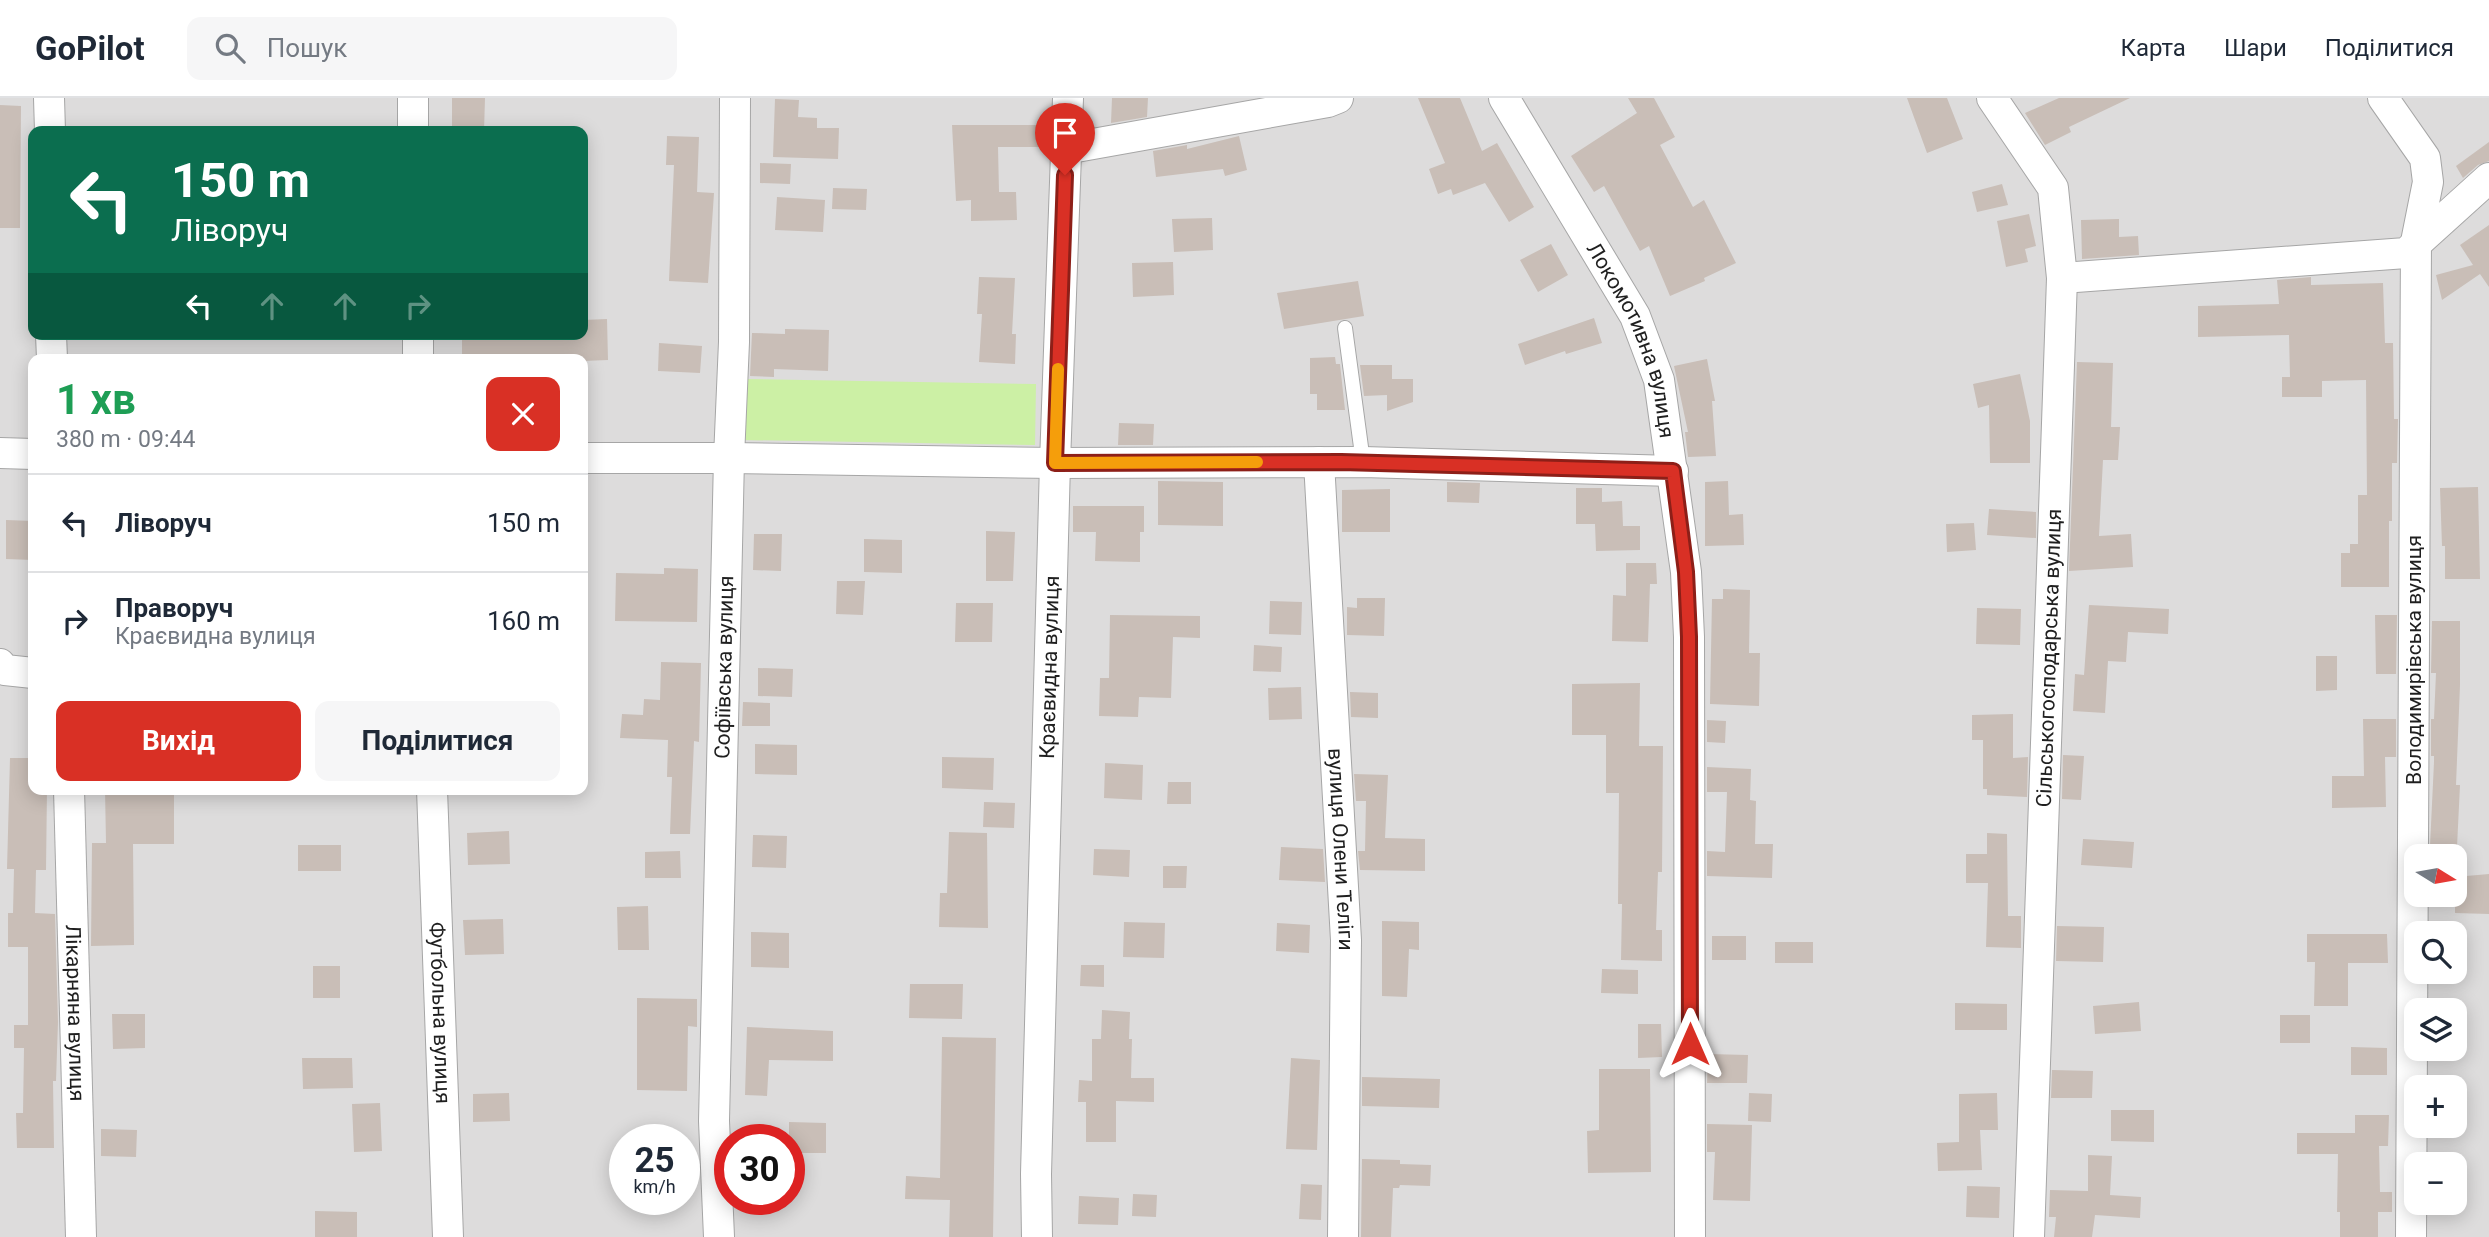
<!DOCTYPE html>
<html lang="uk">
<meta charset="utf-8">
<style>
:root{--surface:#fff;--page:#f6f6f7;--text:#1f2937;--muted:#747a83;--line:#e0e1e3;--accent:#d93025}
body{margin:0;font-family:Roboto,sans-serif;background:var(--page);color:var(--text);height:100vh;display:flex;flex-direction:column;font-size:26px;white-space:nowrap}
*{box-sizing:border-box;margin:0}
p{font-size:23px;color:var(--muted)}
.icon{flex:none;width:38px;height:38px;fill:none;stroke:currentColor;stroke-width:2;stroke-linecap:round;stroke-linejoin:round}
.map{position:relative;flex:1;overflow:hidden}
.details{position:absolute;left:28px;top:256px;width:560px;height:441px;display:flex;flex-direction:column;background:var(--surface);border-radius:14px;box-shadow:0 4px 18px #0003}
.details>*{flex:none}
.top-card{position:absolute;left:28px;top:28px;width:560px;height:214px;border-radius:14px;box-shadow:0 4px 18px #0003;background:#0b6e4f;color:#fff;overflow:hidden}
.needle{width:46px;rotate:101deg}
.fabs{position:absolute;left:2404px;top:746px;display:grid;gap:14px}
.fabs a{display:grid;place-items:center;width:63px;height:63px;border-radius:14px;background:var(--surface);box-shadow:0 4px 18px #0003;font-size:35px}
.speed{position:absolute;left:609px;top:1026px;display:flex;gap:14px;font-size:35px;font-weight:700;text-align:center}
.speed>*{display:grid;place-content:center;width:91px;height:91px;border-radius:50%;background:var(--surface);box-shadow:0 4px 18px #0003;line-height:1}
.speed small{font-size:18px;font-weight:400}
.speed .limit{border:10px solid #d22;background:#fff;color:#111}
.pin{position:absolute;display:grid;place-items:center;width:60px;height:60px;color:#fff;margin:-72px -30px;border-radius:50% 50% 50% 0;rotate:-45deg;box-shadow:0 0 7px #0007}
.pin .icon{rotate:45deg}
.me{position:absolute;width:77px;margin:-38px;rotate:0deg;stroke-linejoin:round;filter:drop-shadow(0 0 5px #0008)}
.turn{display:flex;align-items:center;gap:24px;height:147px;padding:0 28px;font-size:32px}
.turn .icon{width:91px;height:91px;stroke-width:2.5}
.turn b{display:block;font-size:49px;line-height:60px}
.lanes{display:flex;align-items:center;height:66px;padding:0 28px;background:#0003;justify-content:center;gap:35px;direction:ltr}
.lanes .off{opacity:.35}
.round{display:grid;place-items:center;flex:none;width:74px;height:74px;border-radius:14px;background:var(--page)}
.head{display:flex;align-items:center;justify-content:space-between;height:119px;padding:0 28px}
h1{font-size:42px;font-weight:700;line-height:52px;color:#1e9e55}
.cta{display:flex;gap:14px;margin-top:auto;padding:14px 28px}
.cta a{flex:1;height:80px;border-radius:14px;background:var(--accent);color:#fff;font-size:28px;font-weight:700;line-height:80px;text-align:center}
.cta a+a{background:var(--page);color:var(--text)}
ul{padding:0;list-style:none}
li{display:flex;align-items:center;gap:21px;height:98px;padding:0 28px;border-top:2px solid var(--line)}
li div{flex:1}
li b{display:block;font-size:26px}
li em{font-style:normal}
header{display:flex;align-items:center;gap:42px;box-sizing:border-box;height:98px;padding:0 35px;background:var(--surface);border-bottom:2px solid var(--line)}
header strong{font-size:33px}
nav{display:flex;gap:38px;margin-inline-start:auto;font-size:24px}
.search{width:490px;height:63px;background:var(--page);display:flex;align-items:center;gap:18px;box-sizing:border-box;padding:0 24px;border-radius:14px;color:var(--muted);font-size:26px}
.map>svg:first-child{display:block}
.residential{fill:#dddcdc;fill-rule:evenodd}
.grass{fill:#ccf0a5}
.building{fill:#c9beb7}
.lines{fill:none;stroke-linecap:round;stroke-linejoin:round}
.lane-casing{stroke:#a6a6a6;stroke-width:16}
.street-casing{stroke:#a6a6a6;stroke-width:32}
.lane{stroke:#fff;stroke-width:14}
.street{stroke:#fff;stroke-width:30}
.route-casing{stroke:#8d1f18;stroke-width:18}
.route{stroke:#d93025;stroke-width:12}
.slow{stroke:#f59e0b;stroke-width:12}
.labels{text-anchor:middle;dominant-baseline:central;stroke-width:5;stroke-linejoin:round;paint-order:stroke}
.street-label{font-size:21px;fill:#1f1f1f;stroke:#fff}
</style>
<header>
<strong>GoPilot</strong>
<div class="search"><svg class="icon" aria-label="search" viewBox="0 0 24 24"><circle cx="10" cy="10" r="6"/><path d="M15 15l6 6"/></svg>Пошук</div>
<nav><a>Карта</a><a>Шари</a><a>Поділитися</a></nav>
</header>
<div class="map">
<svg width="2489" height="1139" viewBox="0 0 2489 1139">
<rect width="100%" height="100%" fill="#f1ece4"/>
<path class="residential" d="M0,0H2489V1139H0ZM33,33H583V236H33ZM33,261H583V691H33ZM2417,758H2455V796H2417ZM2417,835H2455V873H2417ZM2417,912H2455V950H2417ZM2417,989H2455V1027H2417ZM625,1041H684V1101H625ZM730,1041H789V1101H730ZM2417,1066H2455V1104H2417Z"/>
<path class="grass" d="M742,281L1036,286L1035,347L741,342Z"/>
<path class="building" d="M452,0H485L484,33H452Z
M1112,0H1148L1147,19L1111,25Z
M1418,0H1460L1482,53L1497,45L1534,109L1509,124L1485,85L1453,97L1451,91L1438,96L1429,71L1445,65Z
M1628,0H1654L1675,39L1660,47L1693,109L1704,102L1736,165L1704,180L1705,183L1670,198L1649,148L1640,153L1604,88L1594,94L1571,58L1637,15Z
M1907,0H1947L1963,41L1927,55Z
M2059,0H2130L2069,29L2071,34L2045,47L2025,15Z
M775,1L799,2L798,19L817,20V30H839L838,61L773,59Z
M0,7L21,8L20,130H0Z
M952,27H1042V49H998L999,94H1016L1017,122L971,123V102L956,103Z
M667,38L699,39L697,94L714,95L708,185L669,183L674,67H666Z
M1239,38L1247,72L1225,78L1223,71L1156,79L1153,53L1187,47V51Z
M2489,44V63L2478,67L2463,80L2456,68Z
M760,65L791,66L790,86L760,85Z
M2002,86L2008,107L1977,114L1972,94Z
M833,90L867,91L866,112L832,111Z
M777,99L825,102L823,134L775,132Z
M2029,116L2036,148L2025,151L2028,164L2006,169L1997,123Z
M1212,120L1213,152L1174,154L1172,121Z
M2119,121V139L2138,138L2139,157L2082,161L2081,122Z
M2489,127V189L2480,176L2442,202L2436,177L2473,167L2460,147Z
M1551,146L1568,177L1538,194L1520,162Z
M1173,164L1174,197L1133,199L1132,165Z
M979,179L1015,180L1012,236H1016L1015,266L979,264L982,216H977Z
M2311,179V187L2383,185L2385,245H2393L2394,321H2398L2397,365H2392V423H2389V489H2341V455H2350V446H2358V397H2367L2366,282L2322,283V299H2282V279H2290L2289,237L2198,239V208L2279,206L2277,182Z
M1358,183L1364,218L1284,231L1277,195Z
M1594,220L1602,245L1566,256L1565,253L1525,267L1518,246Z
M607,221L608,262L583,263V261H572V257L462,261V236H583V222Z
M785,231L829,232L828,273L774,271V279L750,278L752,235L785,236Z
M659,245L702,248L700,275L658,273Z
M1335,259L1336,266H1340L1345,312H1317V296H1310V260Z
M1707,261L1715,303H1712L1716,358L1688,359L1685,334H1688L1674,268Z
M2077,264L2113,265L2111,329H2120L2118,362H2103L2099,438L2131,436L2133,469L2069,473Z
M1360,267H1392V281H1413V304L1387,313V297L1364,298Z
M2020,276L2030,323V365H1990L1989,307L1978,310L1973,286Z
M1119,325L1154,326L1153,347H1118Z
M1158,383L1223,384V428L1158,427Z
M1728,383L1729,417L1743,416L1744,447L1705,448V384Z
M1447,384L1480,385L1479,405L1447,404Z
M2478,389L2480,481H2445V448H2442L2440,390Z
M1576,390H1602V404L1622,403L1623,428H1640V452L1596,453L1595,426H1576Z
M1390,391V434H1342V392Z
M1073,408H1144V434H1140V464L1095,463L1096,434H1073Z
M1989,411L2036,414V440L1987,437Z
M6,422L33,423V462L6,461Z
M1974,425L1976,452L1947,454L1946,426Z
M986,433L1015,434L1013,483H986Z
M754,436H782L781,473L753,472Z
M864,441L902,442V475L864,474Z
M1626,465H1656L1657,486H1650L1648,544L1612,543L1613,497L1626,498Z
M664,470L698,471L697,524L615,523L616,475L664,476Z
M837,483H865L863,517L836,516Z
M1723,491L1750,492L1749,555H1760L1759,608L1710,606L1712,501H1723Z
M1357,500H1385L1384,538L1347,537V509L1357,510Z
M1270,503L1302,504L1301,537L1269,536Z
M956,505H993L992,544H955Z
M2089,507L2169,511L2168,536L2128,534L2126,564L2108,563L2105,615L2073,613L2075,576L2084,577Z
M1977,510L2021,511L2020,547L1976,546Z
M1110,517L1200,518V540L1173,539L1171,600L1139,599L1138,619L1099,618L1100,580H1109Z
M2375,517H2397L2396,576H2376Z
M2432,523H2460V587L2456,687H2460L2457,749L2430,748L2434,664V658H2431V621H2434L2436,575H2431Z
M1254,547L1282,549L1281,574L1253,573Z
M2316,558H2337V592L2316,593Z
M661,564L701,565L699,644L694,643L690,736H670L672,679H667L668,642L620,640L622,616L643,617L644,601L660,602Z
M758,570L793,571L792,599L758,598Z
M1640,585L1639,648H1663L1662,774H1658L1656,832H1662V863L1621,862L1622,806H1618L1619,695H1606V637H1572V586Z
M1301,589L1302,621L1269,622L1268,590Z
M1350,594L1378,595V620L1351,619Z
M743,604L770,605V628H742Z
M2013,616V660L2028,659L2027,699L1987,697V691H1983V642H1972V617Z
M2363,621H2396V659H2385L2386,709L2332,710V678H2364Z
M1707,622L1726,623L1725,645L1707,644Z
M755,646L797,647V677L755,676Z
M2063,657L2084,658L2081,702L2062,701Z
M942,659L994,660L993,692L942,690Z
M10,660H33V691H47L46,772H36L35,815L55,816L58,924L56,983H53L54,1050H17L16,1015H23L24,950H14V927H28V849H8V815H13L14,771H7Z
M1105,665L1143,667L1142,702L1104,700Z
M1707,669L1751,671L1750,702L1756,703L1755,746H1773L1772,780L1707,778V753L1725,754L1727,694H1707Z
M1354,676L1388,677L1385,740L1425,741V773L1360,772L1358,753H1365L1366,703H1356Z
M1168,684H1191V706H1167Z
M105,691H174V746H133L134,847L91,848L92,745H106Z
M984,704L1015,705L1014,730L983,729Z
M509,733L510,766L468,767L467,735Z
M949,734L987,735L988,830L939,829L940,795H947Z
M1987,735L2007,736L2008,818H2021V850L1986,849L1988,785H1966V756H1987Z
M753,737L787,738L786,770L752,769Z
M2083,741L2134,744L2132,770L2081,767Z
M298,747H341V773H298Z
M1281,749L1323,751L1325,784L1279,782Z
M1094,751L1130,752L1129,779L1093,777Z
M680,753L681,780H645V754Z
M1163,768H1187L1186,790H1163Z
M2489,776V816L2455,815V779Z
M648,808L649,852H618L617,809Z
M503,821L504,856L465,857L463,822Z
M1382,823L1419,824V852L1409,851L1407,899L1382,898Z
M1124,824L1165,825L1164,860L1123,859Z
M1277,825L1310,827L1309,855L1276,853Z
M2057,828L2104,829L2103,864L2056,863Z
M751,834L789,835V870L751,869Z
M2307,836H2387L2388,865H2348V908H2314L2315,864H2307Z
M1712,838H1746V862H1712Z
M1775,844H1813V865H1775Z
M1081,867H1104V889L1080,888Z
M313,868H340V900H313Z
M1602,871L1638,872V896L1601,895Z
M910,886H963L962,921L909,920Z
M637,900L697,901V929L688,928L687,993L637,992Z
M2139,904L2141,933L2095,936L2093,908Z
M1955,905L2007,906V932H1955Z
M1102,912L1130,914L1129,941H1132L1131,980H1154V1004L1116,1003V1044H1086V1004H1078L1079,982L1092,983V941H1101Z
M112,916H145V950L113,951Z
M2280,917H2310V945H2280Z
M1638,926H1661L1662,959L1638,960Z
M747,929L833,933V963L769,962L767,998L745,997Z
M942,939L996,940L993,1139H949L950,1102L905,1101L906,1078L940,1080Z
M2351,949L2387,950V977H2351Z
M1708,956L1748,957L1747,985H1707Z
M302,960H352L353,990L303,991Z
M1291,960L1320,962L1317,1052L1286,1051Z
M1599,971H1650L1651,1074L1588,1075L1587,1033L1599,1032Z
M2052,972L2093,973L2092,1000H2051Z
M1362,979L1440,981L1439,1010L1362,1008Z
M509,995L510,1023L473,1024V996Z
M1749,995L1772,996L1771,1024L1748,1023Z
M1997,995L1998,1032H1980L1982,1072L1938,1073L1937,1045L1959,1044V996Z
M380,1005L382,1053L354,1054L352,1006Z
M2111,1012H2154V1044L2111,1043Z
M2355,1017H2389L2388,1048H2379L2380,1094H2392V1114H2378V1139H2340V1114H2337L2338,1056H2297V1035H2355Z
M789,1024L826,1025V1055H789Z
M1707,1026L1752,1027L1750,1103L1713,1102L1715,1054H1707Z
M101,1031L137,1032L136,1059L101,1058Z
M2088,1057L2112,1058L2110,1097L2141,1099L2140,1120L2095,1117L2092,1139H2054L2056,1119H2049L2050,1092L2088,1093Z
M1362,1061L1400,1062V1066L1431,1067L1430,1088L1400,1087L1399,1090H1393L1391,1139H1361Z
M1301,1086L1322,1087L1321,1122L1299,1121Z
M1967,1088L2000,1089L1999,1120L1966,1119Z
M1133,1096L1157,1097L1156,1119L1132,1118Z
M1079,1098L1119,1100L1118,1127L1078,1126Z
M315,1113L357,1114V1139H315Z"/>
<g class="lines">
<g class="lane-casing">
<path id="lane" d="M1345,230L1363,364"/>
</g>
<g class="street-casing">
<g id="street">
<path d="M49,0L50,33"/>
<path d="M413,0V33"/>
<path id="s1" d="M1504,0L1635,218L1659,282L1686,474L1689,539L1690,1139"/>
<path d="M1992,0L2053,90L2062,180L2029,1139"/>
<path d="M2383,0L2425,60L2428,84L2416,144L2411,1139"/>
<path d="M1065,51L1328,4L1338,0"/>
<path d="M2062,180L2406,155L2489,80"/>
<path d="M51,236L52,261"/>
<path d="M418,236V261"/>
<path d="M0,355L33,356"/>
<path d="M583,360H729L1055,365L1363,364L1673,373"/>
<path id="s2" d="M1319,364L1346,842L1343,1139"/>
<path d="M0,566L5,572L33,575"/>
<path id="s3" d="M69,691L81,1139"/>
<path id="s4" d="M432,691L448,1139"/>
<path id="s5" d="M719,1139L714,1023L729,360L734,244L735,0"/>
<path id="s6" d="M1037,1139L1036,1076L1055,365L1068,0"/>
</g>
</g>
<use href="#lane" class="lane"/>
<use href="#street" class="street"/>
</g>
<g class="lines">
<g class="route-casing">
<path id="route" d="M1065,77L1055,365L1341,364L1673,373L1686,474L1689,539L1690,946"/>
</g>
<use href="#route" class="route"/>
<path class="slow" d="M1058,271L1055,365L1257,364"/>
</g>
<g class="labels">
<g class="street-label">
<text stroke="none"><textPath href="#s1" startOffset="276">Локомотивна вулиця</textPath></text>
<text transform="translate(2049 560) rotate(-88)">Сільськогосподарська вулиця</text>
<text transform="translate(2414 562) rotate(-90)">Володимирівська вулиця</text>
<text stroke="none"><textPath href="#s6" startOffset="570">Краєвидна вулиця</textPath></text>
<text stroke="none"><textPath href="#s5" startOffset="570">Софіївська вулиця</textPath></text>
<text stroke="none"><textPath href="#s2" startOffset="388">вулиця Олени Теліги</textPath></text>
<text stroke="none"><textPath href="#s3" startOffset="224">Лікарняна вулиця</textPath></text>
<text stroke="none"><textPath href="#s4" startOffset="224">Футбольна вулиця</textPath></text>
</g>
</g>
</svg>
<div class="fabs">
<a><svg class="needle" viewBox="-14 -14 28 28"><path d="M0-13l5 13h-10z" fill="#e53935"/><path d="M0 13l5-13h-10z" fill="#747a83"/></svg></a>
<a><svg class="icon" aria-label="search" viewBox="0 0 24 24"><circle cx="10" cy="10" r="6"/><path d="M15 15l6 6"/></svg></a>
<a><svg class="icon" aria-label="layers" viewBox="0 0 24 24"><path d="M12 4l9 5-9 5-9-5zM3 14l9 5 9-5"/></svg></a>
<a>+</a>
<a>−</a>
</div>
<div class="speed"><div>25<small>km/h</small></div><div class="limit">30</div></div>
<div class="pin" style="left:1065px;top:77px;background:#d93025"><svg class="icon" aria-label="arrive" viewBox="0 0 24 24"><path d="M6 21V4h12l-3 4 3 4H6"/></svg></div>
<svg class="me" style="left:1690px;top:946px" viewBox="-20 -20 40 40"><path d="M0-17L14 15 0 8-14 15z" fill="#d93025" stroke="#fff" stroke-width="4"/></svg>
<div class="top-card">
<div class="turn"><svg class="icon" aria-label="left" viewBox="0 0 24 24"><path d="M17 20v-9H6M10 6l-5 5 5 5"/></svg><div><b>150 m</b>Ліворуч</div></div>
<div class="lanes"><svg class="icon" aria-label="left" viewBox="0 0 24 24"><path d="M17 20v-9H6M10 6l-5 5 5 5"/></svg><svg class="icon off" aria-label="ahead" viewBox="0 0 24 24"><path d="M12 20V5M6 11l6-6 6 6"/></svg><svg class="icon off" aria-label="ahead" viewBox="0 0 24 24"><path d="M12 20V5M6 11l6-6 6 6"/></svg><svg class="icon off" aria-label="right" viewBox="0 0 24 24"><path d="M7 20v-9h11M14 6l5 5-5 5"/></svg></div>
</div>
<section class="details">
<div class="head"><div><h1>1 хв</h1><p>380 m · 09:44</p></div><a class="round" style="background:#d93025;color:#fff"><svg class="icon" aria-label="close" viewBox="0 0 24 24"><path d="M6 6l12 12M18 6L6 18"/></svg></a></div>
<ul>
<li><svg class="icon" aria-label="left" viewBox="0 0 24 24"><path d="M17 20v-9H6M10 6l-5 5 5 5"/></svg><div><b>Ліворуч</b></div><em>150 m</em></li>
<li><svg class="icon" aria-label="right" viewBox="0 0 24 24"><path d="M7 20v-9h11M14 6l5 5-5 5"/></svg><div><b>Праворуч</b><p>Краєвидна вулиця</p></div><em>160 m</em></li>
</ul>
<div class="cta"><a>Вихід</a><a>Поділитися</a></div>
</section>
</div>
